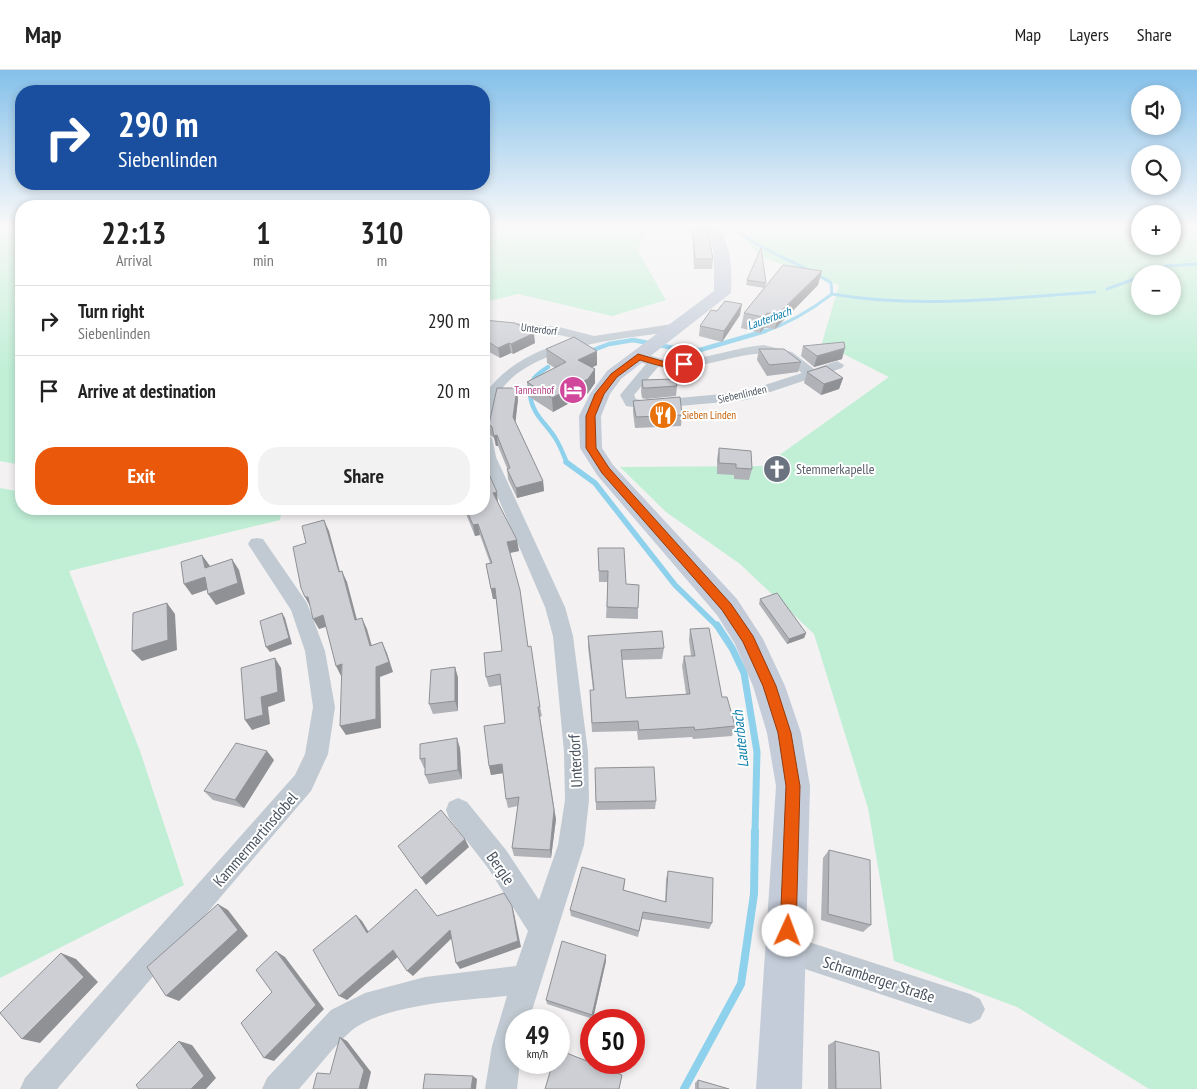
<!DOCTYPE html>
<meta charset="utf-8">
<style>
:root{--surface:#fff;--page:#f2f2f2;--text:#222;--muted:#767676;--line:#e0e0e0;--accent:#ea580c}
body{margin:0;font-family:"PT Sans Narrow",sans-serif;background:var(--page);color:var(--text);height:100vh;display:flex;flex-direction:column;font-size:19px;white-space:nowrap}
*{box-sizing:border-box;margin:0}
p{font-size:16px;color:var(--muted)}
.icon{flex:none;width:28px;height:28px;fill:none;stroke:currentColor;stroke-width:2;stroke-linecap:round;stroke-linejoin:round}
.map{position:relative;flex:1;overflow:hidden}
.drawer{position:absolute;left:15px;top:130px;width:475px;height:315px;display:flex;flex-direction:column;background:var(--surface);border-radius:20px;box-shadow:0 2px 8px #0003}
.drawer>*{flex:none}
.top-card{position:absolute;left:15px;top:15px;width:475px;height:105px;border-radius:20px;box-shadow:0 2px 8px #0003;background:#1a4fa0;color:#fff;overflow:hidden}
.fabs{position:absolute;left:1131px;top:15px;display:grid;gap:10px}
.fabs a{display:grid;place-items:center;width:50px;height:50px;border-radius:50%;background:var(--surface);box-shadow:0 2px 8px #0003;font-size:25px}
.speed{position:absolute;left:505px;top:939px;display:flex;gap:10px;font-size:25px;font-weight:700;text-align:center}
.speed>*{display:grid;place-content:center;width:65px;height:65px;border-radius:50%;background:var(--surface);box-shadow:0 2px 8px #0003;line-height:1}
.speed small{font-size:12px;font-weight:400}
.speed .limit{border:8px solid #d22;background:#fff;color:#111}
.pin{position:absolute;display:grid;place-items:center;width:42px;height:42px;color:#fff;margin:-21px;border:2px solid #fff;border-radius:50%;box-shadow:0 1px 5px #0007}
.me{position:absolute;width:55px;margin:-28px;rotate:2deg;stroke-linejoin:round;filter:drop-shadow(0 0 4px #0008)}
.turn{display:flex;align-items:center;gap:18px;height:105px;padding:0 20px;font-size:22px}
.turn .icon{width:65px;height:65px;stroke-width:2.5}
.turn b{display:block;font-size:35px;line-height:42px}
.eta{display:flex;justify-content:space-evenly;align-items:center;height:85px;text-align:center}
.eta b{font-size:30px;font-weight:600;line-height:35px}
.primary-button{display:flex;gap:10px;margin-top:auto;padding:10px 20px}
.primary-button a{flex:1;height:58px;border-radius:20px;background:var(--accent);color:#fff;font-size:20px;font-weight:600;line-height:58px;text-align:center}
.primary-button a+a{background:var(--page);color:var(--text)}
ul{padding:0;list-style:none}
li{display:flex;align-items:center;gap:15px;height:70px;padding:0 20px;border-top:1px solid var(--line)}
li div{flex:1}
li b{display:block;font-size:19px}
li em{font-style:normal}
header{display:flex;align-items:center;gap:30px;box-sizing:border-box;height:70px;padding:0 25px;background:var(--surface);border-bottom:1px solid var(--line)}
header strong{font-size:24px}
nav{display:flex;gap:28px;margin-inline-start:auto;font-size:18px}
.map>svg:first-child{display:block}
.green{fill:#c0efd6;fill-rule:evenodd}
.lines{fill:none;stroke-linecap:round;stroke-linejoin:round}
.stream-far4{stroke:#8ed1ec;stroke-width:3}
.stream-far3{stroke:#8ed1ec;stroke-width:4.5}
.stream-far2{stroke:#8ed1ec;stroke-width:5.5}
.stream-far1{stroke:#8ed1ec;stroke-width:7}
.stream{stroke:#8ed1ec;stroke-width:8}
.minor{fill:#c1cad2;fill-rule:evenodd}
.secondary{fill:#c4ccd9;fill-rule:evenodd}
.wall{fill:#b0b2b7}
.shaded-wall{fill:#909195}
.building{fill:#cdcfd5;stroke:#909195}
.route{fill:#ea580c;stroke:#983908}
.labels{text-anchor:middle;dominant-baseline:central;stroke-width:4;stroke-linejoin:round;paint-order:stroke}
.far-street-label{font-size:11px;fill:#48525e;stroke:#fff}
.far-hotel-label{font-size:11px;fill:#b23c85;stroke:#fff;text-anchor:end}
.far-food-label{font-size:11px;fill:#c56008;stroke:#fff;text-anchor:start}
.far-water-label{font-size:12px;font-style:italic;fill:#0e7fac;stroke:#fff}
.worship-label{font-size:14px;fill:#5b616d;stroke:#fff;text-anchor:start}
.water-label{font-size:15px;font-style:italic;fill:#0e7fac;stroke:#fff}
.near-street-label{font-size:16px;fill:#48525e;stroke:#fff}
</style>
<header>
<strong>Map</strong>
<nav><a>Map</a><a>Layers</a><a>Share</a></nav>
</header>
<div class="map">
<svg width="1197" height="1019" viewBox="0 0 1197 1019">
<rect width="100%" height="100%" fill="#f3f1f1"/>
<path class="green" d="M0,158H21V395L0,391Z
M484,158H645L638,181L666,230L612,246L518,224L484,232Z
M738,158H1140V176H1172L1173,158H1197V1019H1149L1017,937L894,891L868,738L814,564L740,494L666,442L620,397L764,396L889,307L822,273L839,215L759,186ZM1140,204H1172V236H1140Z
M0,418L21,422V439H109L135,444L161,439H282L280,450L69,501L140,681L184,815L0,908Z"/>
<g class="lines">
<path class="stream-far4" d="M734,158C763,183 800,192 831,213L832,224C810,241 788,254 761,263
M1148,204L1167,196L1197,194
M1107,219L1140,207
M832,224C918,239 1008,228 1095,222"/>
<path class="stream-far3" d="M588,282L609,274L633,270L684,280H700L765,261
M548,297C536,305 530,309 530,324C532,346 548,354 557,371C561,378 564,386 567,393"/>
<path class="stream-far2" d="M566,392L595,413L675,515L718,557"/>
<path class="stream-far1" d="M717,555L732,578L744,603L757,682L755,762"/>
<path class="stream" d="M684,1019L741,914L754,824L755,761"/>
<path class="minor" d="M484,250L559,257L594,266L679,253L685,257L679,261C627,268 523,275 496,328C494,334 493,341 491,347L484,351V325C506,293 541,278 577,269L559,265L484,258Z
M764,275L792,282L814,299L837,291L844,295L842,298L746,330L646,339L626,336L620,325L646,294L633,290L631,287L633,284C645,281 659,290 671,290C702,292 733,277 764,275ZM764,283L782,288L802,303L744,322L646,331L636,329L634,325L658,297C694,303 728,285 764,283Z
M484,363L492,368L496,387L565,537L573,566L588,682L589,730L584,775L529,950H516V992H520L517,1019H485L492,976L507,926C466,930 381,934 350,962C332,978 316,1000 299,1019H262L267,1008L331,940L365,923L425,907L516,896L528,861L488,798L449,748L446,740L449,732L458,728L467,732L506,780L539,830L558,775L565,730L564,682L553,566L545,537L484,395Z
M257,468L263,469L307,533L325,581L335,637L328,684L311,721L57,1019H20L25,1008L295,705L305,684L313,637L305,581L291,540L248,474L251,469Z
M787,865L970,924L980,929L985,939L980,949L970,954L787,893L777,889L773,879L777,869Z"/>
<path class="secondary" d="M705,158H719C732,179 732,199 731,223L621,309L610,324L601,346L602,378L613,395L737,529L763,569L785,616L801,663L810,716L802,1019H756L776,716L767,663L753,616L735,574L717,545L597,405L580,378L579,346L590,324L607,301L714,221V181Z"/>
</g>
<path class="wall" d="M692,158H705L713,189L712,199H694Z
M747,210L766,213L765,217L818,215L775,259L764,258L760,263L741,258L744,243L764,218L746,215Z
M717,241L740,245L722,272L699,266L700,256Z
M484,250L535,273L513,284L511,283L500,288L484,279Z
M803,276L842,289L814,297L801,286Z
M546,279L597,295L592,297L595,299V313L588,323L553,342L528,326L527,312L555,298L547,293Z
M759,279L801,292L798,302L767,306L757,290Z
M807,302L843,308L839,319L821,325L804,313Z
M642,310L677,316L676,326L646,329L642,328L641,321Z
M518,329L515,351L543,411L544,421L517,428L508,409L507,398L498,376H496L494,368L490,365L489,354Z
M633,331L682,345L681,356L635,358L633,342Z
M719,378L752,399L749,410L734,409V405L717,404V389Z
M498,433L519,481L510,483L540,637L542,646L540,647L556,749L551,788L514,786L512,778L518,736L508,738L506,729L503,703L491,705L489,696L505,653L501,615L489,617L486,607L502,581L496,529H493L486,494L490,493L480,465L475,466L464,439H484Z
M598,478L626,514L638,538V549L606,548L608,512H599Z
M760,529L806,563L804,568L787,574L759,534Z
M690,559L735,656L732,666L693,669L692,667L638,670L637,661L592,662L590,630L593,620L588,577V566L664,578L662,589L622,590L626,628L686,624L682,596L684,586H691L689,570Z
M455,597L458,608V641L433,644L429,634Z
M460,678L462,709L429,714L425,705V698H424L420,689Z
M274,690L244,738L213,730L204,721Z
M595,698L656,731L655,739L596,740Z
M829,780L871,855L863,862L821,850L823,788Z
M668,801L712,853L709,859L642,849L638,867L571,846L570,840L625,809L624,820L665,832L666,809Z
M606,891L593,949L547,934L546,930Z
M835,971L881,1019H828V975Z
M698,1010L729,1019H695V1013Z"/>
<path class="shaded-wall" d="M822,201L818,215L775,259L778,244Z
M742,234L740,245L722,272L724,261Z
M767,243L764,258L760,263L763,247Z
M534,263L535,273L513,284L511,274Z
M509,273L511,283L500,288L498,278Z
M845,278L842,289L814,297L817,286Z
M597,281V295L579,304L578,290Z
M595,299V313L588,323L553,342L552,328Z
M843,308L839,319L821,325L824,314Z
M517,318L518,329L515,357L513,347Z
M497,365L498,376H496L494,366Z
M543,411L544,421L517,428L516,418Z
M497,422L498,433L493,423Z
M324,450L329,461L343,513L339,502Z
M478,454L480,465L475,466L473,455Z
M517,470L519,481L509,483L507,472Z
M202,485L210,496L213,509L205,498Z
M232,489L239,500L245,524L216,535L208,524Z
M342,501L347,512L360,561L355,550Z
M205,507L212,518L192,525L184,514Z
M495,518L497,529H493L491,519Z
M305,527H308L311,538Z
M167,533L175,544L177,580L142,591L132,581Z
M282,543L285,548L292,574L270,582L266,577Z
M323,545L329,556L319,559L313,549Z
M362,548L367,559L375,587L370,576Z
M806,563L804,568L787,574L789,569Z
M382,572L387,583L393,602L380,607L381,658L346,665L340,656L376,597Z
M275,588L281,598L285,631L268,637L270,654L252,660L245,650L261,627Z
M342,594L341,606L336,596Z
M455,597L458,608V641L455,631Z
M457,668L460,678L462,709L458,700Z
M267,681L274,690L244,738L235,730Z
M502,694L504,703L491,705L489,696Z
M554,740L556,749L551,788L550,780Z
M465,769L469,777L426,815L421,808Z
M218,834L228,840L248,866L179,931L166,926Z
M512,836L514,843L521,877L460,899L456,893Z
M356,845L362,851L373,869L367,863Z
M450,860L454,866L413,906L407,901Z
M393,880L399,886L347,930L339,926Z
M276,881L285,887L324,939L274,991L264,988L316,935Z
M61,883L76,889L98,912L40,973L22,969Z
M606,885V891L593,949L592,945Z
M340,967L347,971L371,1002L367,1019H359Z
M179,971L192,975L216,1008L206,1019H191Z
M473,1006L477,1009L476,1019H471Z"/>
<path class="building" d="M693,158H705L709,167L713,189H695Z
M761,178L766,213L747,210Z
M783,195L822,201L778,244L767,243L763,247L744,243Z
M725,231L742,234L724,261L700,256L711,240L717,241Z
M484,250L515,253L534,263L511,274L509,273L498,278L484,269Z
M574,267L597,281L578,290L595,299L588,309L552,328L527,312L566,292L546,279Z
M844,272L845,278L817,286L803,276Z
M759,279H784L801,292L769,295Z
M826,296L843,308L824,314L807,302Z
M675,309L677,316L647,318H643L642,310Z
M497,318H517L513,347L543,411L516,418L507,399L510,398L497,365L494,366L492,357L489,354Z
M680,327L682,345L636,347L633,331Z
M719,378L751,381L752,399L736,398V394L719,393Z
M488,402L497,422L493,423L517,470L507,472L520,520L528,577L531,576L540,637H538L554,740L550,780L512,778L519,727L506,729L502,694L489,696L484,656L505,653L500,604L486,607L484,583L502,581L495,518L491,519L486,494L492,493L478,454L473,455L466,439H484V403Z
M324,450L339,502L342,501L355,550L362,548L370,576L382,572L389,592L376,597V649L340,656L342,594L336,596L323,545L313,549L308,527H305L301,518L293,477L306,473L302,456Z
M598,478H624L626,514L639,515L638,538L607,537L608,501H599Z
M202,485L205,498L232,489L238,513L208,524L205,507L184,514L181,492Z
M777,523L806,563L789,569L760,529Z
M167,533L168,570L132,581L133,543Z
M282,543L289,568L266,577L260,551Z
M709,558L722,627H727L735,656L695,660L694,657L639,660L638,651L592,653L590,620H594L588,566L662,561L664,578L621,580L626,628L690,624L684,586H695L690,559Z
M275,588L278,622L261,627L263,645L245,650L241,598Z
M455,597V631L429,634L431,600Z
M457,668L458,700L425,705V688L420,689V674Z
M236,673L267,681L235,730L204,721Z
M654,697L656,731L596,732L595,698Z
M441,740L465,769L421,808L398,776Z
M829,780L870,790L871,855L828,844Z
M582,797L625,809L623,820L666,832L668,801L713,808L712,853L643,842L639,861L570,840Z
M416,819L437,846L504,823L512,836L518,871L456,893L450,860L407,901L393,880L339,926L313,880L356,845L367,863Z
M218,834L238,860L166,926L147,897Z
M562,871L606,885L592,945L546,930Z
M276,881L316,935L264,988L241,953L272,922L256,900Z
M61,883L84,907L22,969L0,943Z
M340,967L364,1000L359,1019H313L317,1003L330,1004Z
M179,971L204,1006L191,1019H139L136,1015Z
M835,971L879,982L881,1019H836Z
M559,980L622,1005L619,1019H545L553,992H559Z
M425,1004L473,1006L471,1019H423Z
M698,1010L729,1019H698Z"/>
<linearGradient id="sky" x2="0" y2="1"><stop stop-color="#84c0ea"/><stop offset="0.52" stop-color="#faf9f9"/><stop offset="1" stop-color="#faf9f9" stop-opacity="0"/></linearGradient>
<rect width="1197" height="301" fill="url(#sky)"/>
<path class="route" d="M638,284L662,291L684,292L688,294C676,302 653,294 640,290L617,307L604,324L595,346L596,378L609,398L731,534L753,566L776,616L791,663L800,716L796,861L794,867L788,869L782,867L780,861L786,716L778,663L763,616L743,572L722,540L602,403L586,378V346L595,324L611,304Z"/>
<defs>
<g id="hotel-disc" transform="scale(1.4375)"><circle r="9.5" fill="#d1479c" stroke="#fff"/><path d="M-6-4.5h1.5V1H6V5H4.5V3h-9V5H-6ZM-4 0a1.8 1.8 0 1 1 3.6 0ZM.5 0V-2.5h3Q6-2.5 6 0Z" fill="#fff"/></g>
<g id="restaurant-disc" transform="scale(1.4375)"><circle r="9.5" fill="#e8710a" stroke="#fff"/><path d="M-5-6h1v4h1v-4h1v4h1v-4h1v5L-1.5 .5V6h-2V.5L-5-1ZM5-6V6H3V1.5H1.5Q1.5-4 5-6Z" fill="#fff"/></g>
<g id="church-disc" transform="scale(1.4375)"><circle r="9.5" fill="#6b7280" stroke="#fff"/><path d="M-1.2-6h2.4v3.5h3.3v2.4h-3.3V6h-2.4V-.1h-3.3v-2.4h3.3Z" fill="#fff"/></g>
</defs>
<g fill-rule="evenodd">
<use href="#hotel-disc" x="573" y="320"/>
<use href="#restaurant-disc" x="663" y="345"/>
<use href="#church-disc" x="777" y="399"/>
</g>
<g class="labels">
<g class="far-street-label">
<text transform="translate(539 259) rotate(7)">Unterdorf</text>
<text transform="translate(742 324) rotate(-13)">Siebenlinden</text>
</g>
<g class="far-hotel-label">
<text x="554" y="320">Tannenhof</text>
</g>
<g class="far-food-label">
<text x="682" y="345">Sieben Linden</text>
</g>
<g class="far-water-label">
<text transform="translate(769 248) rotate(-20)">Lauterbach</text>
</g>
<g class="worship-label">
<text x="796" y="399">Stemmerkapelle</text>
</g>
<g class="water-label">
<text transform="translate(740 669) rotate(-96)">Lauterbach</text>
</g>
<g class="near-street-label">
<text transform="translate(575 691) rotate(-93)">Unterdorf</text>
<text transform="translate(255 769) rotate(-49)">Kammermartinsdobel</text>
<text transform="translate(501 798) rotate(55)">Bergle</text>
<text transform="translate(879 909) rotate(18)">Schramberger Straße</text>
</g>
</g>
</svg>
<div class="fabs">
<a><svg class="icon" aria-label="sound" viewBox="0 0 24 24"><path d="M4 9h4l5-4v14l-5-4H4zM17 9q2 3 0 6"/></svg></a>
<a><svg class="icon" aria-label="search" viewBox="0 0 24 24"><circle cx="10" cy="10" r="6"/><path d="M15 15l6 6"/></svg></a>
<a>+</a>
<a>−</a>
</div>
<div class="speed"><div>49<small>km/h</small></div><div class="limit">50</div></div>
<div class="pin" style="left:684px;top:294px;background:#d93025"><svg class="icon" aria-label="arrive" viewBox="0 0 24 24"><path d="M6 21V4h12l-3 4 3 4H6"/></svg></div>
<svg class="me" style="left:788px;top:861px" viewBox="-20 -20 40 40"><circle r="19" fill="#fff"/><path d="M0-13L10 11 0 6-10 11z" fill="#ea580c"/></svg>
<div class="top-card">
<div class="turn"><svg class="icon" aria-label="right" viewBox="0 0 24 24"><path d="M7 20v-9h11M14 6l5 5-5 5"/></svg><div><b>290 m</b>Siebenlinden</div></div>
</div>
<section class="drawer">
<div class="eta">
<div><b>22:13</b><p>Arrival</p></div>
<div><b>1</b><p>min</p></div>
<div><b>310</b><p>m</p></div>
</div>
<ul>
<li><svg class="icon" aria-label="right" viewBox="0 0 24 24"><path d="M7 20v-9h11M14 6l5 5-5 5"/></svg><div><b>Turn right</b><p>Siebenlinden</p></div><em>290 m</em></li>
<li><svg class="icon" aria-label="arrive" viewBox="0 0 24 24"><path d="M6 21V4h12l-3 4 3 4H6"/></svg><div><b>Arrive at destination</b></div><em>20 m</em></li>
</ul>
<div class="primary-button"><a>Exit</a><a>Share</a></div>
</section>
</div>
